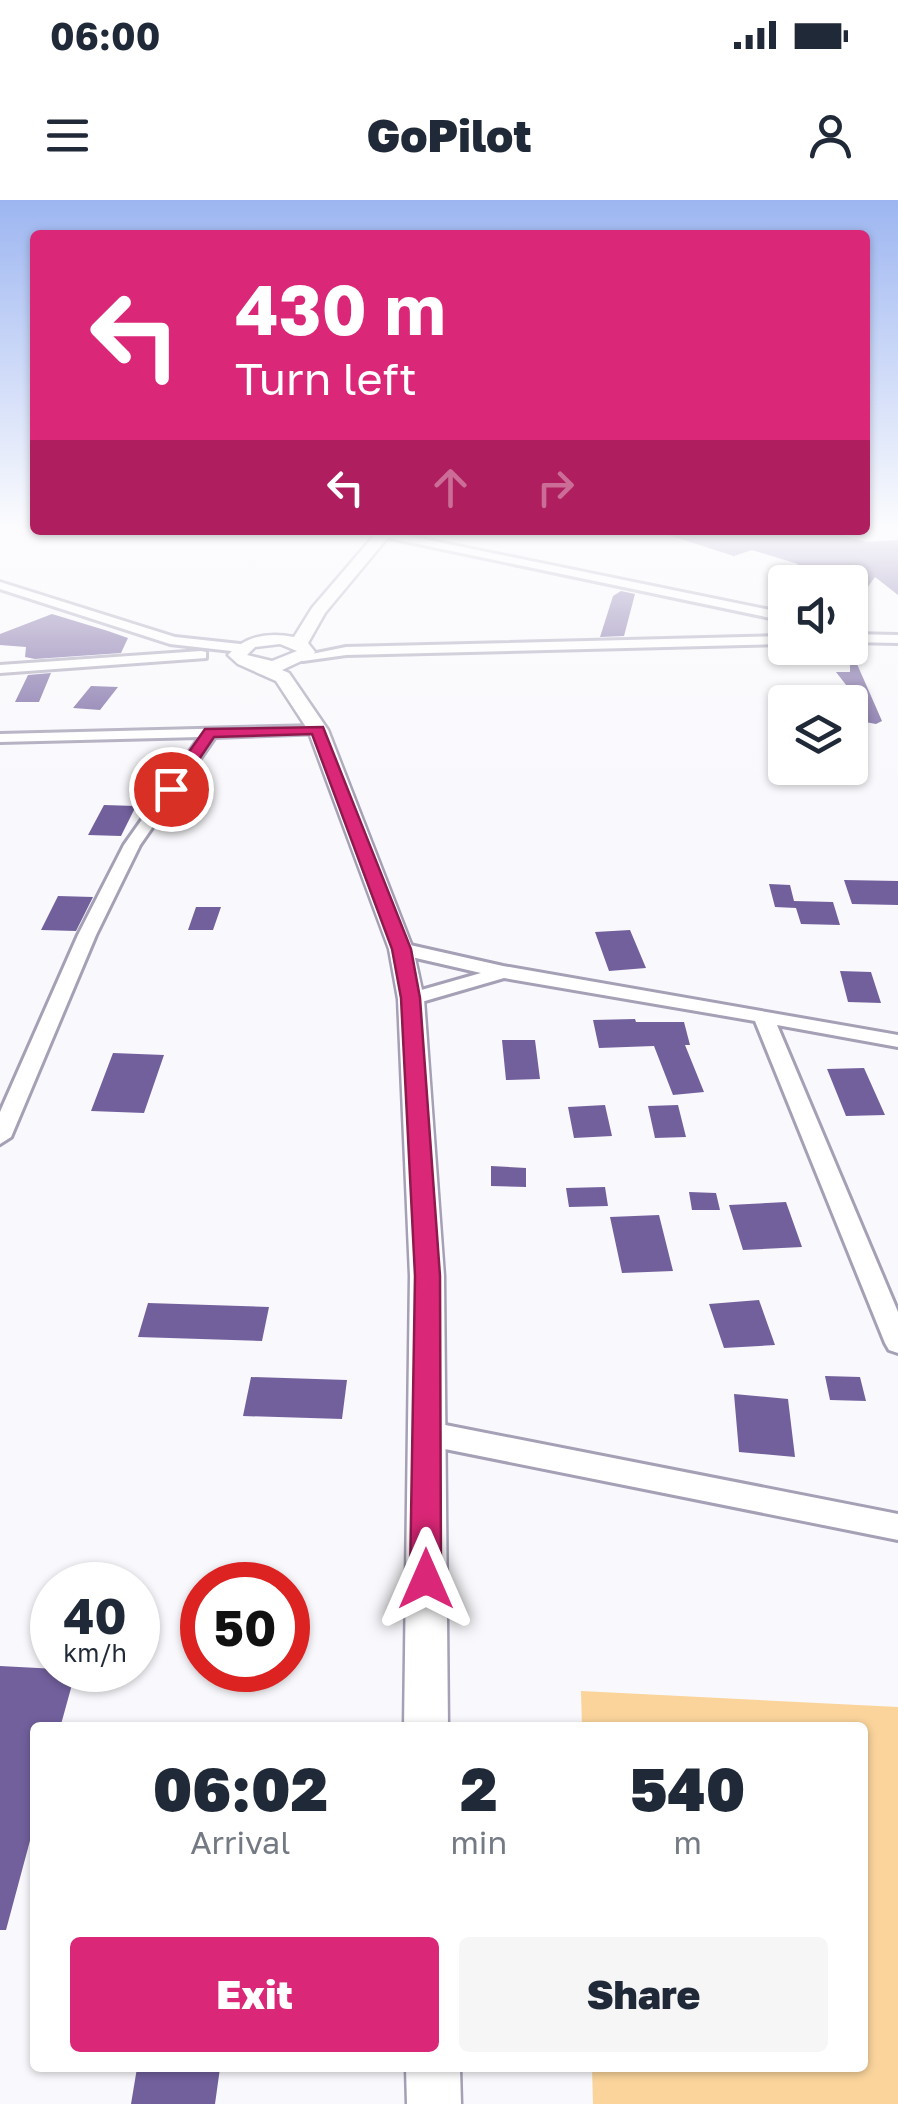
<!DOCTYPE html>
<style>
:root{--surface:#fff;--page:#f6f6f7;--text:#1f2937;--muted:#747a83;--accent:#db2777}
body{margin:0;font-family:"Golos Text",sans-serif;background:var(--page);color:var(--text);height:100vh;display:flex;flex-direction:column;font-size:38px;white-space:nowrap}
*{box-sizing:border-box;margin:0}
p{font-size:32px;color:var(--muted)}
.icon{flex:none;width:55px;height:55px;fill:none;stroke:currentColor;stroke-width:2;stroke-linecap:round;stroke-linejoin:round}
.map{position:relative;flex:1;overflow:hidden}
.drawer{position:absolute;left:30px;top:1522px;width:838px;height:350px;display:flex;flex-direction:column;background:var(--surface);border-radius:10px;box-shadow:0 2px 8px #0004}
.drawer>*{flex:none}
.top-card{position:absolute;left:30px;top:30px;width:840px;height:305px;border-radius:10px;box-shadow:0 2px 8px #0004;background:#db2777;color:#fff;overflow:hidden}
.fabs{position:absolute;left:768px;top:365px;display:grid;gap:20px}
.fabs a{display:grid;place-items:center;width:100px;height:100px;border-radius:10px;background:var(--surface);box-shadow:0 2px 8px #0004;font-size:50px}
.speed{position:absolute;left:30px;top:1362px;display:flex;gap:20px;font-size:50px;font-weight:700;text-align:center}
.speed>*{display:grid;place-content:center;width:130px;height:130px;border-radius:50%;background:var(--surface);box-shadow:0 2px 8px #0004;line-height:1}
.speed small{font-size:25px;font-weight:400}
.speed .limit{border:15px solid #d22;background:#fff;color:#111}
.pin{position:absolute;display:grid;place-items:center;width:85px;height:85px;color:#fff;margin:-42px;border:5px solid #fff;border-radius:50%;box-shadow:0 2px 10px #0007}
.me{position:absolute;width:110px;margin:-55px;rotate:0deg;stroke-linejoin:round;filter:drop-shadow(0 0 8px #0008)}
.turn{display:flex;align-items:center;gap:35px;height:210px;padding:0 40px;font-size:45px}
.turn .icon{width:130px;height:130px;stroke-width:2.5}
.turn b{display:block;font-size:70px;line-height:85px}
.lanes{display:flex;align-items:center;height:95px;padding:0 40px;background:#0003;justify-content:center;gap:50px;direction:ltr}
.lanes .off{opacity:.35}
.eta{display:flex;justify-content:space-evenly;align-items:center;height:170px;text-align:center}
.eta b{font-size:60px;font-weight:800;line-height:70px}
.cta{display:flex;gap:20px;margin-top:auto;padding:20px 40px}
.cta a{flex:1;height:115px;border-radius:10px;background:var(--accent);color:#fff;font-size:40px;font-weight:800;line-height:115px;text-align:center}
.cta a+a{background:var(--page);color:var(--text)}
.status{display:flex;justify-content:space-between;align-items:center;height:70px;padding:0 50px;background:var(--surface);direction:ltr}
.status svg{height:28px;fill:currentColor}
header{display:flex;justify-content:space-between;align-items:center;height:130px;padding:0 40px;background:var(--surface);font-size:45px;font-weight:800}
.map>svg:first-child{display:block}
.green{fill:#fad49b}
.building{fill:#72609d}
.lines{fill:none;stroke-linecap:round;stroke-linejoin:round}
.minor-casing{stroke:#a5a0b5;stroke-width:6}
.major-casing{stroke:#a5a0b5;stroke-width:5}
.minor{fill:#fff;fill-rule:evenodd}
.major{fill:#fff;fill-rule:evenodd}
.route{fill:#db2777;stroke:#8e194d;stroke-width:2.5}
</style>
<div class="status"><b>06:00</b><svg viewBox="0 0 49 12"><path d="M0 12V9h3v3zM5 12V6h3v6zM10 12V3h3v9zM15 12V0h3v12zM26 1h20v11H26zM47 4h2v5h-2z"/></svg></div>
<header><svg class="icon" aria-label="menu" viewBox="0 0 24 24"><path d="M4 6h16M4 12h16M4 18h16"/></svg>GoPilot<svg class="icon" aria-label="person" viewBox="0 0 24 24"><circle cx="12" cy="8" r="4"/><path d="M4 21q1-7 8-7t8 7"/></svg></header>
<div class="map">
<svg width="898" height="1904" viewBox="0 0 898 1904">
<rect width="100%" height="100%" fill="#f9f8fc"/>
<path class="green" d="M581,1491L898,1507V1904H593L592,1868H862V1528L582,1527Z"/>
<path class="building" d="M665,330H825L866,342L898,340V395L875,377L850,412V382H782L798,364L752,350L734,356L665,334Z
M621,391L635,394L624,436L600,437L613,396Z
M52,414L108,431L128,438L121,453L35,459L25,457L26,447L0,445V434Z
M850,448L882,521L876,524L854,520L850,490L836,472H850Z
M51,473L39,502H15L28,475Z
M91,486L118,487L100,510L73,508Z
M104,605L136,606L121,636L88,635Z
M844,680L898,681V705L852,704Z
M769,684L790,685L794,701L833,702L840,725L801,724L796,708L775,707Z
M58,696L93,697L76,731L41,730Z
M196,707H221L213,730H188Z
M630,730L646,768L609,771L595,732Z
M840,771L871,772L881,803L848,802Z
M635,819L636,822H684L690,845H685L704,892L673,895L654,846L599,848L593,820Z
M502,840H535L540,879L506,880Z
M113,853L164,855L144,913L91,911Z
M864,868L885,915L846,916L827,869Z
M605,905L612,936L574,938L568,907Z
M678,905L686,937L655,938L648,906Z
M491,966L526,968V987L491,986Z
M605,987L608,1006L569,1007L566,988Z
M689,992L716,993L720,1010H692Z
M786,1002L802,1047L743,1050L729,1005Z
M659,1015L673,1071L622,1073L610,1017Z
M759,1100L775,1145L724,1148L709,1104Z
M148,1103L269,1107L262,1141L138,1137Z
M825,1176L860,1177L866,1201L830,1200Z
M251,1177L347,1180L342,1219L243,1216Z
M734,1194L788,1199L795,1257L739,1252Z
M0,1466L76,1470L60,1528H35V1622L6,1730H0Z
M137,1868H220L215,1904H131Z"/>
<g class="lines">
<g class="minor-casing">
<path id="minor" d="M384,331L785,413V421L380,336Z
M0,382L175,437L240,444L246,448L240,452L170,444L0,389Z
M850,434L898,435V443L850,442Z
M785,436V444L346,455L303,461L297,457L346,447Z
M201,451L206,452V458L0,473V465Z
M318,526L325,530L323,533L215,537L140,645L96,735L11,937L0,944V912L78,735L124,645L200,537L0,542V534Z
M401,743L503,766L898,835V847L777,825L898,1112V1153L889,1150L885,1143L755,821L504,778L411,805L401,799L404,795L481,773L394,753L392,749Z
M425,1221L898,1314V1340L425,1245L415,1241L411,1233L415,1225Z"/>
</g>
<g class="major-casing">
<path id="major" d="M379,330H394L325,413L308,443L315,452L312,456L282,470L289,473L328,530L413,749L424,799L444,1076L448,1528H404L410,1076L398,799L389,749L308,530L276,481L238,464L228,455C246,435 269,432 294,437L312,408ZM280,444L297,451L272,461L247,455L255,447Z
M406,1868H460L461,1904H407Z"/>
</g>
<use href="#minor" class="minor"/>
<use href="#major" class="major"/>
</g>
<linearGradient id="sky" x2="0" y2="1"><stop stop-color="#9db6f1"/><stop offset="0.55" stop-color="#fcfcfe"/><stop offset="1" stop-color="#fcfcfe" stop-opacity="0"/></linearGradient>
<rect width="898" height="596" fill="url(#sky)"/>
<path class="route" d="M323,527L411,749L420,798L440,1076L441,1379L437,1389L426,1394L415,1389L410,1379L415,1076L401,798L392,749L312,534L214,537L177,592L163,589L205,529Z"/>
</svg>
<div class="fabs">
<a><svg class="icon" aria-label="sound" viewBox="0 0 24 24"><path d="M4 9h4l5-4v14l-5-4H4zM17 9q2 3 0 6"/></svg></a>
<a><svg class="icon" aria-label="layers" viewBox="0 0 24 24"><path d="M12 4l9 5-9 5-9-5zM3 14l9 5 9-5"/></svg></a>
</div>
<div class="speed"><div>40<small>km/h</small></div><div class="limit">50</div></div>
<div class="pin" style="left:171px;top:589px;background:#d93025"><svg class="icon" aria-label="arrive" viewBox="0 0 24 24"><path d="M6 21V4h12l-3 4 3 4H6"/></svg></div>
<svg class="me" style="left:426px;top:1379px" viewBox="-20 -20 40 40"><path d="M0-17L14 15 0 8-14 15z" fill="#db2777" stroke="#fff" stroke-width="4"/></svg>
<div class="top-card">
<div class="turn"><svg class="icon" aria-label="left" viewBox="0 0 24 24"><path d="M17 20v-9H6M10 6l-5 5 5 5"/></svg><div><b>430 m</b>Turn left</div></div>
<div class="lanes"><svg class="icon" aria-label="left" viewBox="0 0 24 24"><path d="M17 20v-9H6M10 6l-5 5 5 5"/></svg><svg class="icon off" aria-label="ahead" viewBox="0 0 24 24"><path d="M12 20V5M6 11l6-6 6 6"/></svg><svg class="icon off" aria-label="right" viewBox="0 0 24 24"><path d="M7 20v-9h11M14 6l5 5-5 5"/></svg></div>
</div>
<section class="drawer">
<div class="eta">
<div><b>06:02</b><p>Arrival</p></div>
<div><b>2</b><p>min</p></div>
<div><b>540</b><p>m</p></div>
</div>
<div class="cta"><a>Exit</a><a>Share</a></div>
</section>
</div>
